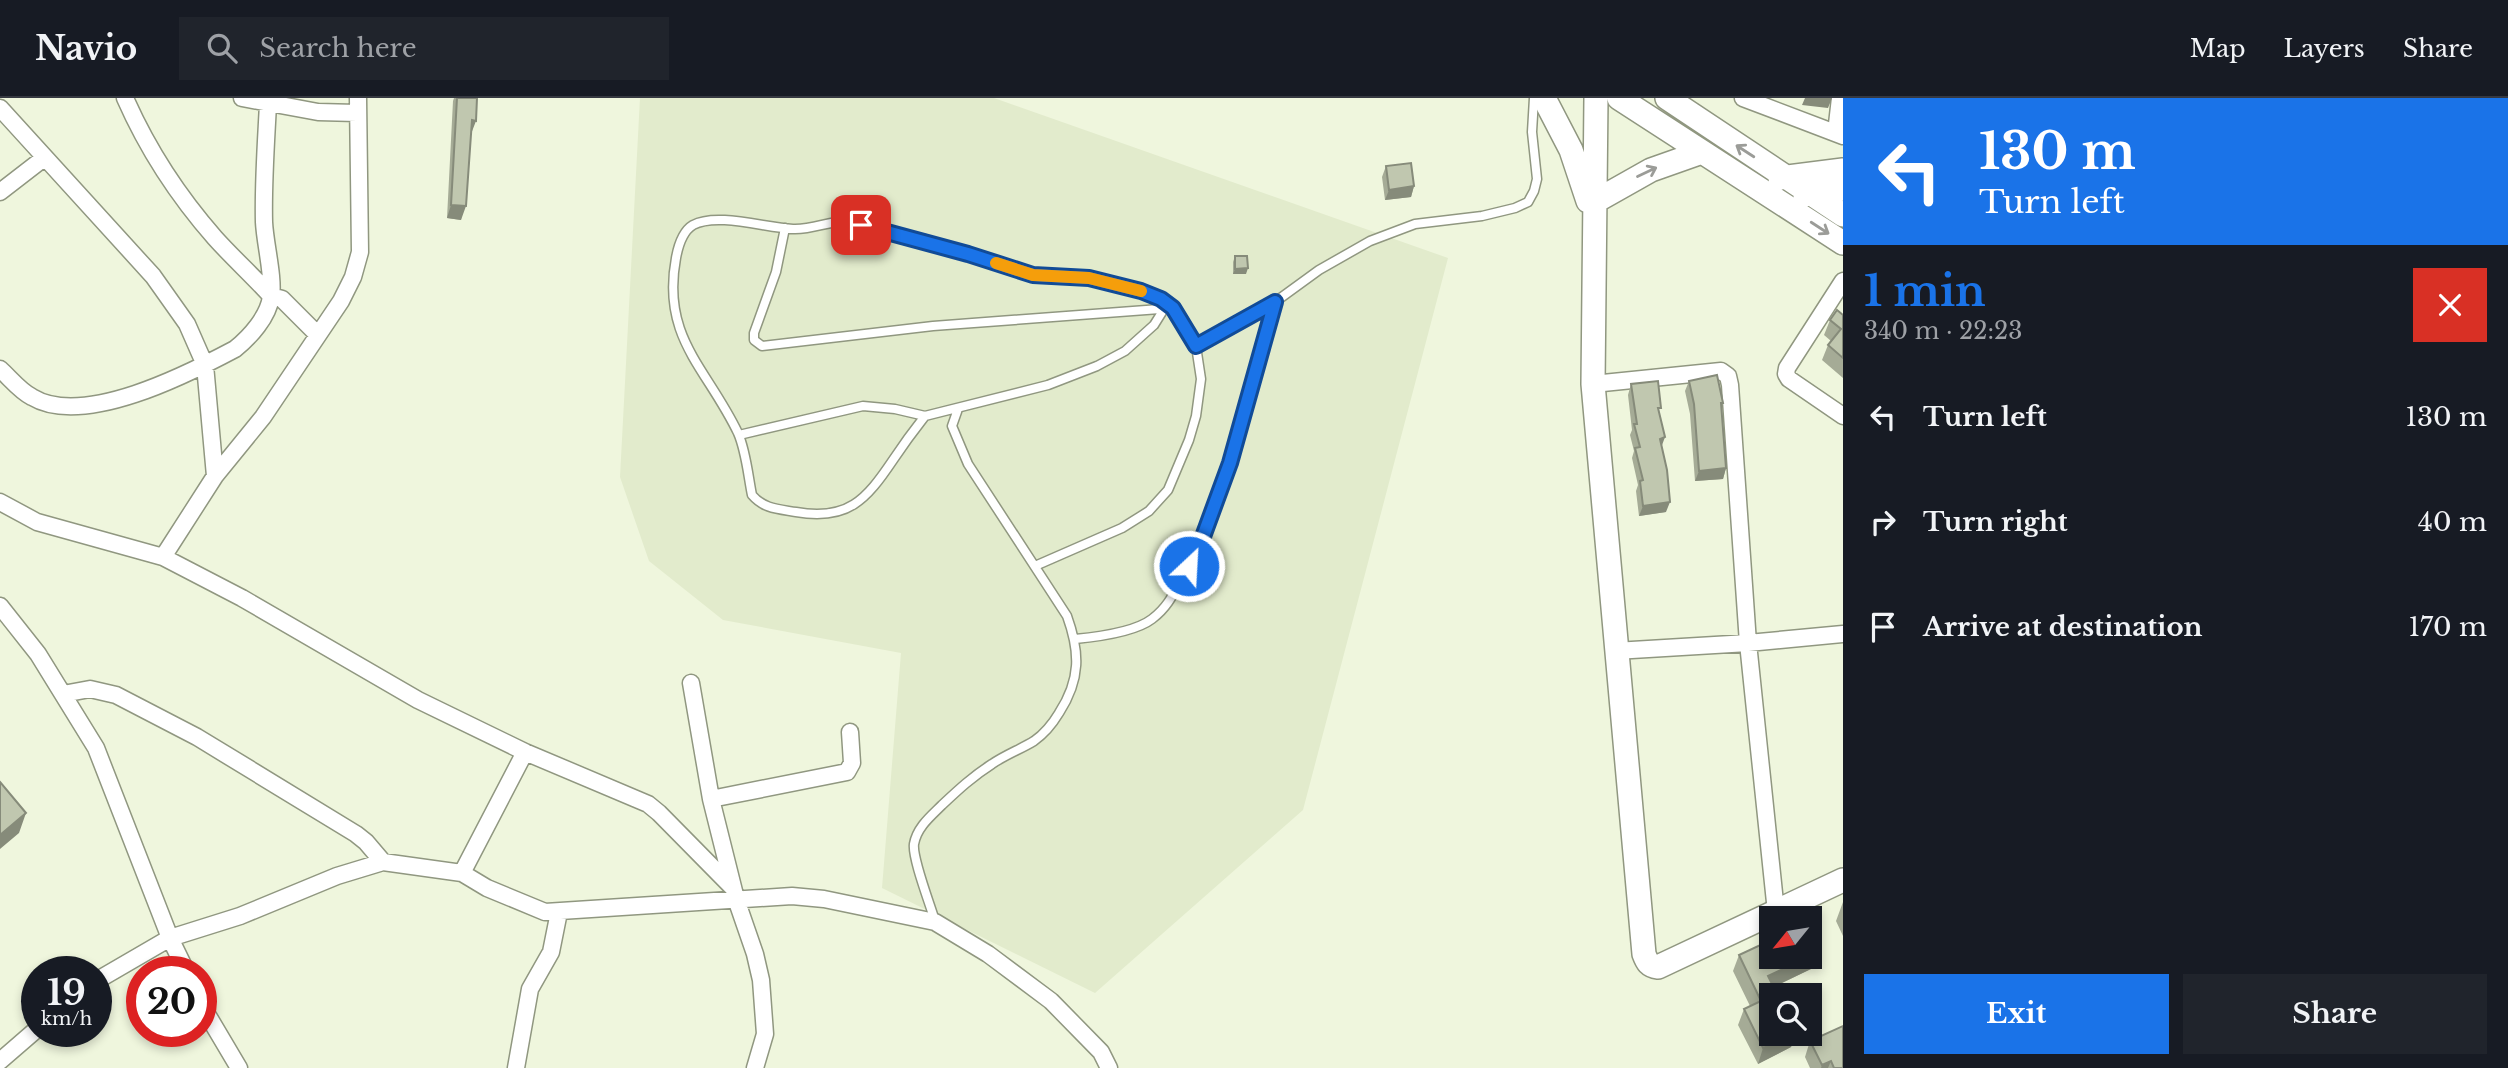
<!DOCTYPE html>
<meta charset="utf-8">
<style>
:root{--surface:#171b24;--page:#20242c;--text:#f1f3f6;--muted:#9ea1a6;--line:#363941;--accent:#1a73e8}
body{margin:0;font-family:"Libre Baskerville",serif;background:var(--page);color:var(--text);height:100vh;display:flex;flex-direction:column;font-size:26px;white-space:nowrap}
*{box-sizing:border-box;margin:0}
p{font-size:23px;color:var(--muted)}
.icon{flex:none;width:38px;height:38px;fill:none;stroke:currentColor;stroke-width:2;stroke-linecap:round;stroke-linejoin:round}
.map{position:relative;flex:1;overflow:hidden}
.drawer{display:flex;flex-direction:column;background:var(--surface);width:665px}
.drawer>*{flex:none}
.top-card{background:#1a73e8;color:#fff;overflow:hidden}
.needle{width:46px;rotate:240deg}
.tools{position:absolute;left:1759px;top:808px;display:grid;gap:14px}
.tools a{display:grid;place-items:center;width:63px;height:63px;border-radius:0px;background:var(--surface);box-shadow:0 4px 10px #0003;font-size:35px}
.speed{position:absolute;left:21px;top:858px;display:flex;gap:14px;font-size:35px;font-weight:700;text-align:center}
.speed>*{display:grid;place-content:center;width:91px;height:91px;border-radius:50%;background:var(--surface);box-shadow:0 4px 10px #0003;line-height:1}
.speed small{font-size:18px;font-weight:400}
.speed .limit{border:10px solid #d22;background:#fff;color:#111}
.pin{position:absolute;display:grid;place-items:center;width:60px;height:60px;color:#fff;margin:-30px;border-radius:14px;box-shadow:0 4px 10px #0006}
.me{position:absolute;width:77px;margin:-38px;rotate:25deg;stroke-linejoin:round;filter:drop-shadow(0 0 5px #0008)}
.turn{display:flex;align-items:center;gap:24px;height:147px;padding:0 21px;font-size:32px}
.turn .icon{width:91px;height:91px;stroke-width:2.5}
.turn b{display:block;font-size:49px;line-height:60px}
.round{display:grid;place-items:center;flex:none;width:74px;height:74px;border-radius:0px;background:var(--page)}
.overview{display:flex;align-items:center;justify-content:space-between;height:119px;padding:0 21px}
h1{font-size:42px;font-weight:700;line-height:52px;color:var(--accent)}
.cta{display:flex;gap:14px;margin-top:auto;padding:14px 21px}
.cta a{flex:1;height:80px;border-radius:0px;background:var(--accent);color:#fff;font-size:28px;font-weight:700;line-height:80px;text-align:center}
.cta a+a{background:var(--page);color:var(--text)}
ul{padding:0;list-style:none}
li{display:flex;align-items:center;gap:21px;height:105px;padding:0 21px}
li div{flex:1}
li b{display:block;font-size:26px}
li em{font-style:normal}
header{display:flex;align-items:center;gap:42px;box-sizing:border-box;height:98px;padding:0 35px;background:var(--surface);border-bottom:2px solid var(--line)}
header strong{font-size:33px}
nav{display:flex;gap:38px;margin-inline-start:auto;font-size:24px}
.search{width:490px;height:63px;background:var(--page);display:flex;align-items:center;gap:18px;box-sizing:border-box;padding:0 24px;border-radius:0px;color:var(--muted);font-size:26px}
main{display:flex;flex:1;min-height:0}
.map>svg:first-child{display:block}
.built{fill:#e2ebcc}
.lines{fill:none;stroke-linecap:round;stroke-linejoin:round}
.lane-casing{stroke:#909780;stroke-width:11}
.street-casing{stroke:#909780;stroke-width:19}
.secondary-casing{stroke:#909780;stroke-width:26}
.lane{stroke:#fff;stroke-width:8}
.street{stroke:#fff;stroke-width:16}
.secondary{stroke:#fff;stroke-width:23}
.wall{fill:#a5ab96}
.shaded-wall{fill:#868b7a}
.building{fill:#c0c7af;stroke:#868b7a;stroke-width:2}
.oneway{stroke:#9b9c98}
.route-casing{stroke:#114b97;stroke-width:18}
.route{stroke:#1a73e8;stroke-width:12}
.slow{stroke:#f59e0b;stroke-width:12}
</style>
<header>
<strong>Navio</strong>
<div class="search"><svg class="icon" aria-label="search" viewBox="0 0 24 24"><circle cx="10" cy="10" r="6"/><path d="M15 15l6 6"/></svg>Search here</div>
<nav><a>Map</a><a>Layers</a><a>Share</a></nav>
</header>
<main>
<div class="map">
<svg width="1843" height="970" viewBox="0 0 1843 970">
<rect width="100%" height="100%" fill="#eff6dd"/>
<path class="built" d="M640,0H994L1448,160L1303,712L1095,895L882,790L901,555L723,522L649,463L620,379Z"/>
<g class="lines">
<g class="lane-casing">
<path id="lane" d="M785,130L776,174L754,235V242L762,248L933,228L1173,210
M1196,248L1275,204L1319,172L1370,143L1415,126L1482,118L1515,110L1528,104L1534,93L1537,81L1532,34L1534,0
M925,318C914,332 903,347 893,362C866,402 848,423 796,414C778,411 764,411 752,397C748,377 746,353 738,335C707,270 661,240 676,160C678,149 683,133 693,127C717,114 766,130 793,131C813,132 831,122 850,123L1033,177L1089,180L1141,193L1161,201L1173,210L1184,225L1196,248L1201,281L1196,318L1189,342L1168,392L1149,413L1122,430L1035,468
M739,337L863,308L895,311L925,318L1048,287L1097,268L1125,253L1154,227L1164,211
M1075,541C1096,539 1135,534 1152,521C1168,509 1174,495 1183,478C1230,397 1251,294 1275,204
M935,823C930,806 912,760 914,746C917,729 931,718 942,707C958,692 973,678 992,666C1005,657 1021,651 1034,643C1044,636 1053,625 1059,615C1081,581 1080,554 1067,518L968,366L952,328L958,311"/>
</g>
<g class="street-casing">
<path id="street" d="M125,0C147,50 179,99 215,140C233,160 253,178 271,198L282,201L318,237
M242,0L318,14L357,15
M1743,0L1843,38
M0,10L153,178L187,226L205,267L215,378
M1836,35L1840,0
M0,94L44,60
M1843,183L1787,270L1786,276L1789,281L1843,318
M0,271C10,280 20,293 32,299C83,330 188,276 235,251C250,239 268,219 271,199C274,179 265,146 264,124C263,85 266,45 268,6
M1593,286L1721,273L1728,278L1730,287L1748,545L1776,814
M0,404L37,424L163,459L215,378L263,319L341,203L353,179L360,154L358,0
M163,459L242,500L418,602L525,654
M0,508L38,556L96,650L170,840L186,873
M1615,553L1748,545L1843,536
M691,585L711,701L736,801L755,856L761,882L765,936L755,970
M63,596L90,591L116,597L197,639L356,736L366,744L383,764
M711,701L847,674L852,665L850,634
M462,775L525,654L648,706L659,715L733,790
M96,883L170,840L240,818L337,778L383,764L462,775L487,790L545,814L792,798L824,801L935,824L988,856L1051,903L1101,954L1109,970
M201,906L239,970
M0,963L37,931
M516,970L530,891L551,854L559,814"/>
</g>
<g class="secondary-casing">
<path id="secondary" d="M1544,0L1571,52L1588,103
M1596,0L1593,286L1644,856C1647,864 1649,868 1658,869L1843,782
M1619,0L1843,145
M1667,0L1843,117
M1780,80L1843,72
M1805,97L1843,91
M1596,103L1651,72L1702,54"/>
</g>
<use href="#lane" class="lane"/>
<use href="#street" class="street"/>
<use href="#secondary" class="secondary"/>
</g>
<path class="wall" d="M454,0H477L471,35L461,122L447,120L453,3Z
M1386,68L1414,88L1411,99L1385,102L1382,79Z
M1235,158L1246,176H1233V164Z
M1843,217V280L1822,262L1828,247L1831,243L1824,237L1830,222Z
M1689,283L1723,305L1721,309L1726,370L1723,381L1695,383L1690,316L1685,293Z
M1631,286L1659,316L1666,414L1639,418L1636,393L1638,387L1632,360L1634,353L1630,337L1632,332L1628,297Z
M1843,804V838L1836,823Z
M1818,854L1813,870L1774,889L1771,936H1796L1791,949L1758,966L1738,927L1744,911L1750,908L1733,873L1739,857Z
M1810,943L1843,970H1810L1805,959Z"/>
<path class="shaded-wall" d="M1805,0H1832L1828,10L1802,7Z
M472,22L476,23L471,36Z
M1414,88L1411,99L1385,102L1389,92Z
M451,107L466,108L461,122L447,120Z
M1248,170L1246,176H1233L1235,171Z
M1665,339L1661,350L1660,341Z
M1726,370L1723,381L1695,383L1699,373Z
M1670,404L1666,414L1639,418L1643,408Z
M26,715L19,735L0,751V737Z
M1818,854L1813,870L1763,894L1768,878Z
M1791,936H1796L1791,949L1758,966L1763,950Z
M1831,963L1828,970H1821L1822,967Z"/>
<path class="building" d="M457,0H477L476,23L472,22L466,108L451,107Z
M1411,65L1414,88L1389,92L1386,68Z
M1235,158H1247L1248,170L1235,171Z
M1837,212L1843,217V260L1828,247L1841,231L1830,222Z
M1717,277L1723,305H1721L1726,370L1699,373L1694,306L1689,283Z
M1658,283L1661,310H1658L1665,339L1660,341L1667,372L1670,404L1643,408L1640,383L1643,382L1635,350L1640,349L1634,326H1637L1631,286Z
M0,684L26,715L0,737Z
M1810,836L1818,854L1810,859Z
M1771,842V859H1808L1768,878L1778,898H1771V936H1791L1763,950L1744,911L1761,903L1739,857Z
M1843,928V970H1834L1831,963L1822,967L1810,943Z"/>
<defs><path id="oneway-shaft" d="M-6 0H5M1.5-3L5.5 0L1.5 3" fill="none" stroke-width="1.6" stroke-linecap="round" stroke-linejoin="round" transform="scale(1.75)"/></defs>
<g class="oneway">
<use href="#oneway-shaft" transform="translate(1745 53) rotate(-147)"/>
<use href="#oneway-shaft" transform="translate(1647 74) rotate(-25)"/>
<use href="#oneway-shaft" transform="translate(1820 130) rotate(33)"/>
</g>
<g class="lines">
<g class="route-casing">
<path id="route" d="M861,127L968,156L1033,177L1089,180L1141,193L1161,201L1173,210L1196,248L1275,204L1230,365L1197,455L1189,468"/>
</g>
<use href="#route" class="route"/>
<path class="slow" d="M996,165L1033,177L1089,180L1141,193"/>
</g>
</svg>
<div class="tools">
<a><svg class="needle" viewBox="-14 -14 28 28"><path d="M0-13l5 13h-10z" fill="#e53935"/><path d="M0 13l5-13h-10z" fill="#9ea1a6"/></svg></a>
<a><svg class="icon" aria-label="search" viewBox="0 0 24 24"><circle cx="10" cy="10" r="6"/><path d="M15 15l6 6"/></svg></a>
</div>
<div class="speed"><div>19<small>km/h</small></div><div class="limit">20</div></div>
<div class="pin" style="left:861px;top:127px;background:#d93025"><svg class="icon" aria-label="arrive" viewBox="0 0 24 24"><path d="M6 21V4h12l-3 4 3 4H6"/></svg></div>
<svg class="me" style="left:1189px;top:468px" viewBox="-20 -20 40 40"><circle r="17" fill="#1a73e8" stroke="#fff" stroke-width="3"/><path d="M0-11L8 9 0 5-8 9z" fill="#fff"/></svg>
</div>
<section class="drawer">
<div class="top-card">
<div class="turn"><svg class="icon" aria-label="left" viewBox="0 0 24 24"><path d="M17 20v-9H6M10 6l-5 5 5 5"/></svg><div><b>130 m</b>Turn left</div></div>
</div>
<div class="overview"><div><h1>1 min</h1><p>340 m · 22:23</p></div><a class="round" style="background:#d93025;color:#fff"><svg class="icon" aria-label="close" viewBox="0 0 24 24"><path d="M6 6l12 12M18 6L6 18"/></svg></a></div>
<ul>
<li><svg class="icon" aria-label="left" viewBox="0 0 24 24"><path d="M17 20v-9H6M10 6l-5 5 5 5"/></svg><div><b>Turn left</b></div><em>130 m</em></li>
<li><svg class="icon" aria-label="right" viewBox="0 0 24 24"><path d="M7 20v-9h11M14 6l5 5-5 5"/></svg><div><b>Turn right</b></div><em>40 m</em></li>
<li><svg class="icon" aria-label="arrive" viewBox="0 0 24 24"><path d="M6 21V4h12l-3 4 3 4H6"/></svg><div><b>Arrive at destination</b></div><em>170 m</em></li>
</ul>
<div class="cta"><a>Exit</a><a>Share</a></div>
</section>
</main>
